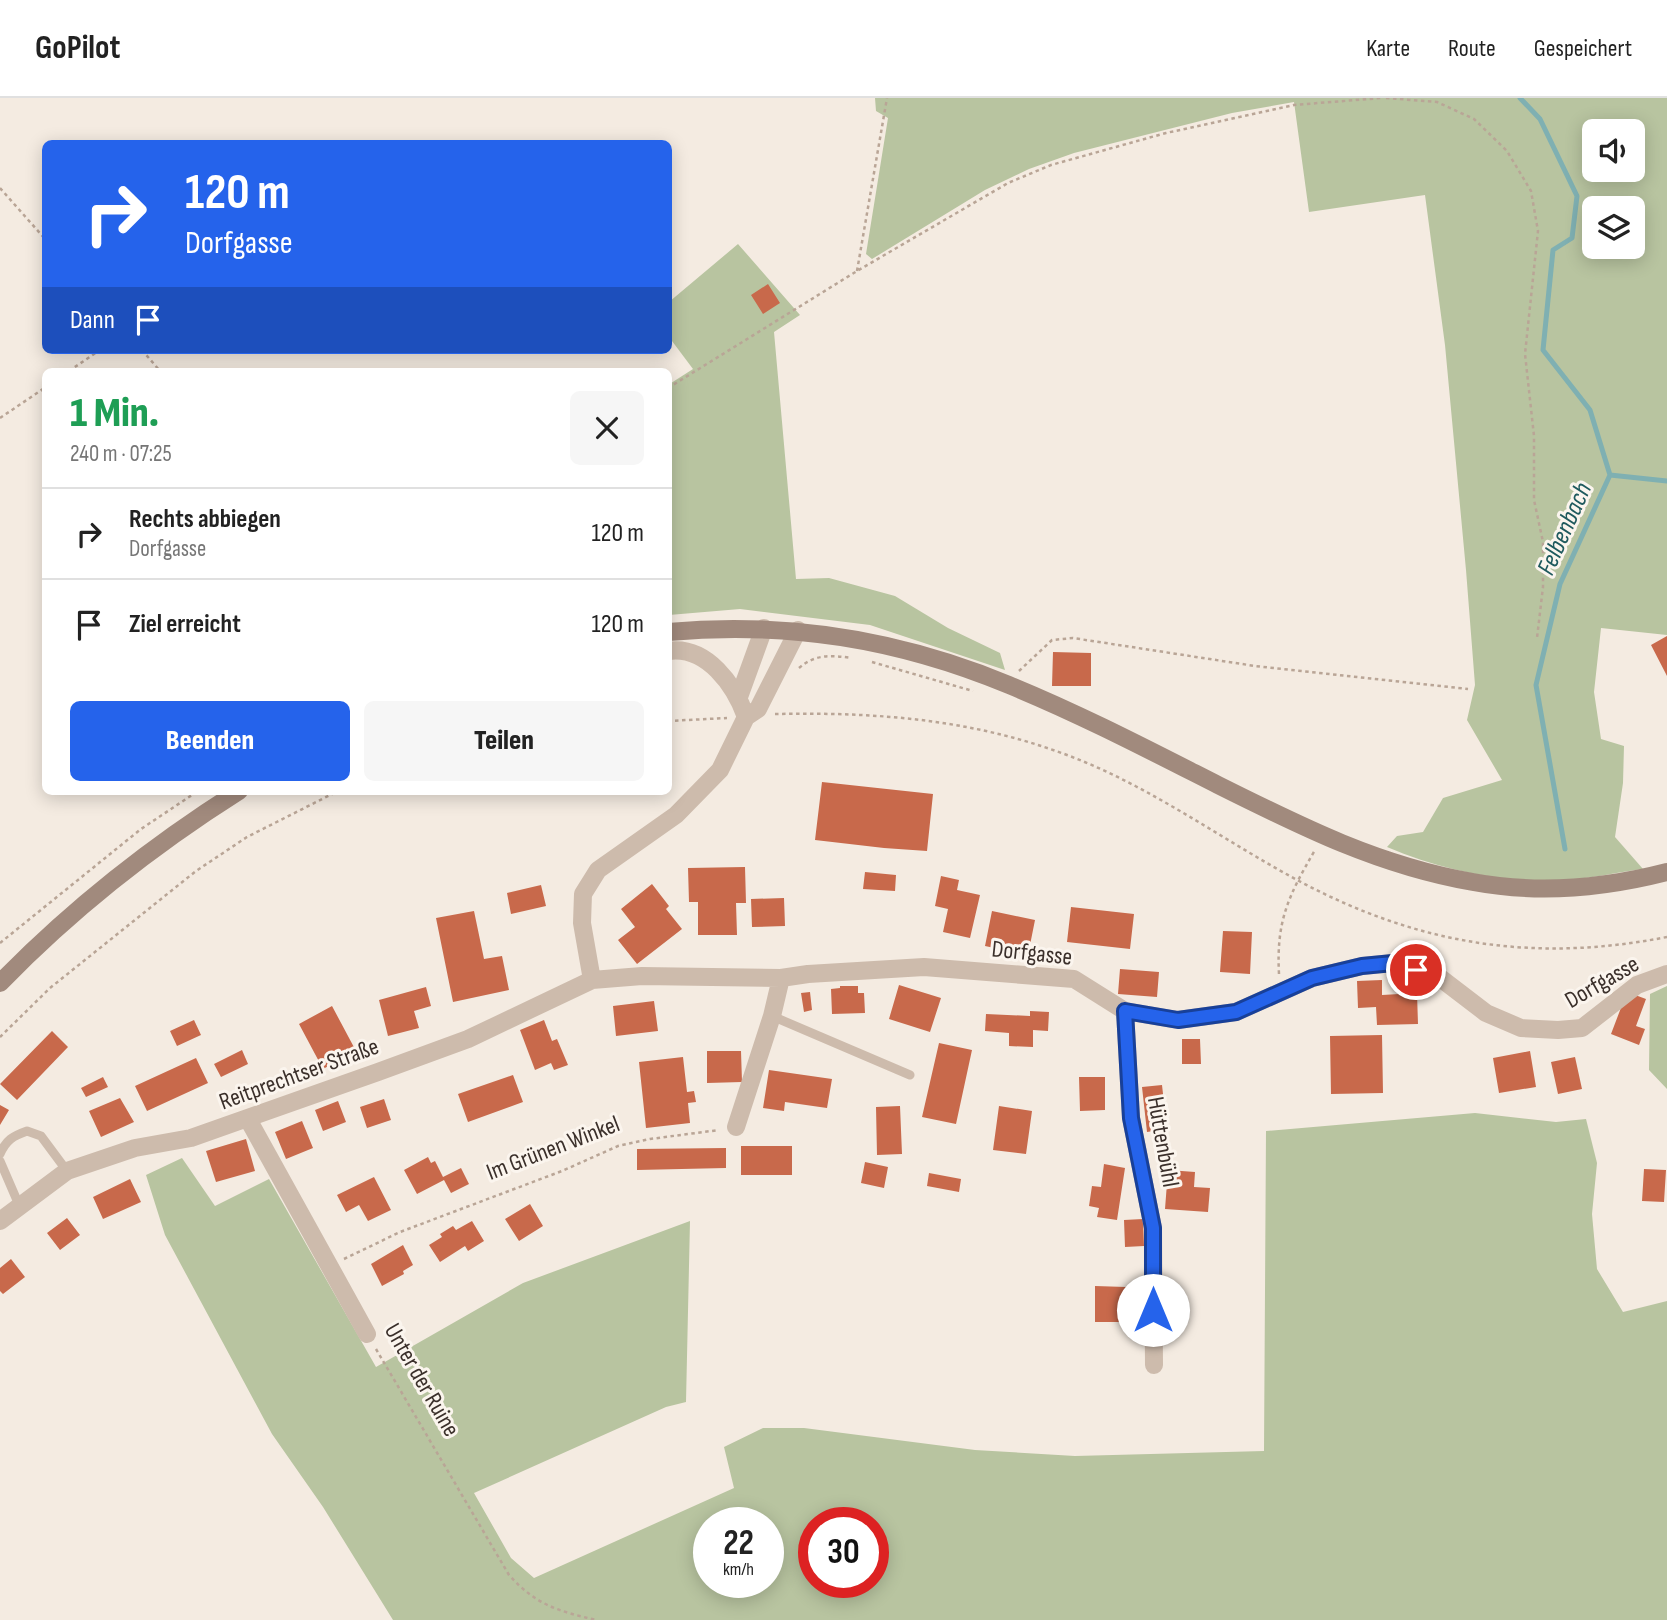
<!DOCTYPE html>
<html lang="de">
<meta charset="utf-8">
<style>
:root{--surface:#fff;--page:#f6f6f6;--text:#222;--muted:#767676;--line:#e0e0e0;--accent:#2563eb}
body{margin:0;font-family:"Sofia Sans Condensed",sans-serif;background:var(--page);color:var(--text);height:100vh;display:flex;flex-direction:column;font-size:26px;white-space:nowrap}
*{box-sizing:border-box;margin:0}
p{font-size:23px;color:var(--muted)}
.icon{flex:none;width:38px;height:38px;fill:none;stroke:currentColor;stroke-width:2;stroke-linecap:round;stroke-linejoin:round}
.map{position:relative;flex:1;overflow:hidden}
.panel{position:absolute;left:42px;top:270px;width:630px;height:427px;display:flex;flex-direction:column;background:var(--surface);border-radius:10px;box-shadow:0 4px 18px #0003}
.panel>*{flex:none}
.guide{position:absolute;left:42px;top:42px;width:630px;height:214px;border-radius:10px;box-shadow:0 4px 18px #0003;background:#2563eb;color:#fff;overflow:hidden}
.controls{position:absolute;left:1582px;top:21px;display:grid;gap:14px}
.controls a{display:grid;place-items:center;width:63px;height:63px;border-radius:10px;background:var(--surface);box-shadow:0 4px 18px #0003;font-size:35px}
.speed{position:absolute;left:693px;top:1409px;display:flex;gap:14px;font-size:35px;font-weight:700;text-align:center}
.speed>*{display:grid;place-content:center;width:91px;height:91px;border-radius:50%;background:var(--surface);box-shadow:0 4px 18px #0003;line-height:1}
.speed small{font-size:18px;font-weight:400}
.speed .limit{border:10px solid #d22;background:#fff;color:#111}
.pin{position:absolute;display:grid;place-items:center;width:60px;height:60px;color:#fff;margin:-30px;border:4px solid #fff;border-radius:50%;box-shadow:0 2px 7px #0007}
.me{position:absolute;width:77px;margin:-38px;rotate:0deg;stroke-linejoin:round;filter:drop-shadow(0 0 5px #0008)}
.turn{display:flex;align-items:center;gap:24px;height:147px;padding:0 28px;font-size:32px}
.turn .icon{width:91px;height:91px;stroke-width:2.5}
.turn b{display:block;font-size:49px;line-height:60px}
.then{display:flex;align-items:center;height:66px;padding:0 28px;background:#0003;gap:14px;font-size:26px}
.round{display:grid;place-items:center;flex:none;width:74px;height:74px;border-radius:10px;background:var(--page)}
.head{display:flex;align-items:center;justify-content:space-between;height:119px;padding:0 28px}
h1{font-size:42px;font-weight:800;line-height:52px;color:#1e9e55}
.button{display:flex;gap:14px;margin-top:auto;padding:14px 28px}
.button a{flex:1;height:80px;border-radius:10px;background:var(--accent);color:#fff;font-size:28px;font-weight:800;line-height:80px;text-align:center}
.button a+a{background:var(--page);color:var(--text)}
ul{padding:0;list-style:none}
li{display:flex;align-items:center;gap:21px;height:91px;padding:0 28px;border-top:2px solid var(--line)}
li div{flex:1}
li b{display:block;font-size:26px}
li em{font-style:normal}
header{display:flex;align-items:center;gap:42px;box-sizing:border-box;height:98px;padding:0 35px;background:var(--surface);border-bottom:2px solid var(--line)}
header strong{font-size:33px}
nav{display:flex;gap:38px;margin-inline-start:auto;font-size:24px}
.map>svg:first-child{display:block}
.green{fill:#b8c4a0;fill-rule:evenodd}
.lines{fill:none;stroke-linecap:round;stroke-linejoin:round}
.stream{stroke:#7fb0b2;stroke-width:5}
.building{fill:#c8694b}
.path{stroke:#b9a596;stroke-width:2.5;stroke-dasharray:3.5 3.5;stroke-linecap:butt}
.service{stroke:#cdbbac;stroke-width:9}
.minor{stroke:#cdbbac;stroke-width:18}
.secondary{stroke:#a18a7d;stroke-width:18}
.route-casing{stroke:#184099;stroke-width:18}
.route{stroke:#2563eb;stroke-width:12}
.labels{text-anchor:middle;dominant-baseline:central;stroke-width:6;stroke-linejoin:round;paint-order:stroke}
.street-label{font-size:24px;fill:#3b302b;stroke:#fbf5ee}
.water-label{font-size:26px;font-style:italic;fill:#1f5a5e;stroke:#fbf5ee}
</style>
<header>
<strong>GoPilot</strong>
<nav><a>Karte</a><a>Route</a><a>Gespeichert</a></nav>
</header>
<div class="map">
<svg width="1667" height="1522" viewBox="0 0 1667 1522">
<rect width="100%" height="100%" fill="#f4ebe1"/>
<path class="green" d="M875,0H1667V537L1601,530L1594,594L1601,641L1624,648L1623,685L1615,739L1643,771C1618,774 1593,780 1568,782C1506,786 1444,773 1387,749L1397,738L1423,734L1443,700L1502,682L1467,622L1475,587L1466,472L1445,247L1425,97L1309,114L1294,4L1232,15L1074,55L1029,71L985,92L872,161L866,156L888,20L876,13ZM1594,33H1633V72H1594ZM1594,110H1633V149H1594Z
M738,146L800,217L774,234L796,481L829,480L895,498L948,530L1000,555L1005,572L870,527L740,511L669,517L668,287L693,271L669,239V204Z
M1667,888V991L1649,972L1650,896Z
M1475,1015L1556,1024L1586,1021L1597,1065L1592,1116L1597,1171L1623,1214L1667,1203V1522H393L323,1409L272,1336L165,1137L146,1077L182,1060L215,1108L269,1081L376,1269L523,1185L690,1123L686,1304L666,1309L474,1395L511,1460L534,1480L734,1390L724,1349L763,1330H804L975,1352L1075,1358L1264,1353L1266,1033ZM709,1424H768V1484H709ZM814,1424H873V1484H814Z"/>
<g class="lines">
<path class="stream" d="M1520,0L1540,21L1577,98L1572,140L1553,152L1543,252L1590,312L1610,377L1560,486L1536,587L1565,751
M1610,377L1667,383"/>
</g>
<path class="building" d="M768,186L780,205L763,216L751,197Z
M1667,538V578L1651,547Z
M1053,554L1091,555V588H1052Z
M822,684L933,696L927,753L884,750L815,742Z
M745,769L746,805H736L737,837H698V804H689L688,770Z
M865,774L896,777L895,793L863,791Z
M941,778L959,782L957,792L980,797L970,840L943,834L948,811L935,808Z
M652,786L669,808L666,811L682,831L637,866L618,842L635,829L621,811Z
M541,787L546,808L511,816L507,795Z
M784,800L785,828L752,829L751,801Z
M1071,809L1134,816L1130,851L1067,844Z
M474,813L484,861L502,858L509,892L453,904L436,820Z
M992,813L1035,822L1028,857L985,848Z
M1223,833L1252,834L1250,876L1220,874Z
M1120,871L1159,874L1157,899L1118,896Z
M1382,882V897L1417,895L1418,926L1377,927L1376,909L1358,910L1357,883Z
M899,887L941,900L930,934L889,921Z
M840,888H858V895H864L865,915L832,916L831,891L840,890Z
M426,889L431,908L414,913L419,930L388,938L379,902Z
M810,894L812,912L804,914L801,895Z
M1627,894L1646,901L1636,928L1645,931L1639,947L1611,936Z
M654,903L658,933L616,938L613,908Z
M332,908L356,953L323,971L299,926Z
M1030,913L1049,914L1048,933L1033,932V949L1009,948V935L985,933L986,916L1030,918Z
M194,922L201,937L177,948L170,933Z
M544,922L552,943L557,941L568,967L554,972L551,965L535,972L520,932Z
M52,933L68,949L17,1002L0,986Z
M1382,937L1383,995L1331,996L1330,938Z
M1182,941H1200L1201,966H1182Z
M939,945L972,952L956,1026L922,1019Z
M242,952L248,966L221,979L214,966Z
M707,953H741L742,984L707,985Z
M1530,953L1536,989L1499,995L1493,960Z
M683,959L687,994L694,993L696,1004L688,1005L690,1025L646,1030L639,964Z
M1575,959L1582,991L1558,996L1551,964Z
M196,960L208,985L147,1013L135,988Z
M769,972L832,981L827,1010L785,1004L784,1013L763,1010Z
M513,977L523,1004L468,1024L458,996Z
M103,979L108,989L86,999L81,990Z
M1079,979H1105V1012L1080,1013Z
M1162,987L1167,1031L1147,1034L1142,989Z
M120,1000L134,1024L101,1039L89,1013Z
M384,1001L391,1022L367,1030L360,1009Z
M338,1003L346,1024L323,1033L315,1012Z
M0,1007L9,1012L0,1027Z
M900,1008L902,1056L877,1057L876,1009Z
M999,1008L1032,1013L1026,1056L993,1052Z
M302,1023L313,1050L286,1061L275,1034Z
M246,1041L255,1073L216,1084L206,1053Z
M741,1048H792V1077H741Z
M726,1050V1070L637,1072V1051Z
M428,1059L431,1065L435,1063L443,1079L461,1070L469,1086L451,1095L444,1082L417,1096L404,1072Z
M865,1064L888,1069L884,1090L861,1085Z
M1104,1066L1125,1070L1117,1122L1097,1119L1099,1110L1089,1108L1092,1088L1101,1089Z
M1644,1071L1666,1072L1664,1104L1642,1103Z
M1168,1072L1195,1074L1194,1089L1210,1090L1208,1114L1165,1111Z
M929,1075L961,1081L959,1094L927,1088Z
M374,1079L391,1112L368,1123L359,1107L346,1114L337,1097Z
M130,1081L141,1104L103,1121L93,1099Z
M530,1106L543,1128L519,1143L505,1121Z
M67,1120L80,1137L60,1152L47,1135Z
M1143,1121L1144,1148L1125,1149L1124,1122Z
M472,1123L484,1143L468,1153L465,1148L440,1164L429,1147L442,1139L440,1136L453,1128L456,1132Z
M403,1147L413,1167L403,1173L404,1176L382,1188L371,1166Z
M11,1161L25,1179L3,1196L0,1193V1170Z
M1095,1188L1126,1189V1224H1095Z"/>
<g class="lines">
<path class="path" d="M1386,0L1437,4L1474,21L1507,53L1531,93L1538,133L1525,256L1534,338V402L1543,444V489L1537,540
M0,90L46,142
M857,173L887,0
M142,252L160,273
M69,273L100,252
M668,290L857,173L1008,85L1051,67L1166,35L1294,7L1381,0
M0,320L46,289
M872,564L973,593
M799,570C815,556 831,557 852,560
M1019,573L1052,542L1073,540L1255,568L1468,591
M775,616C876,614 971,621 1067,657C1150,688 1221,741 1299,783C1419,847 1534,865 1667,839
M668,623L727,620
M0,845L141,731L198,693
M1279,876C1276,822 1289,797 1315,752
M0,939L50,890L196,773L247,739L338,693
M344,1161L400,1134L562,1073L618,1048L650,1041L719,1032
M376,1251L509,1477C536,1507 558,1513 596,1522"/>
<path class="service" d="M772,918L910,977
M0,1056C6,1042 13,1038 27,1033L41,1038L67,1073
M0,1063L19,1107"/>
<path class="minor" d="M668,553C707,547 735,588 746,619
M739,599L764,530
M746,619L758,611L798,532
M592,882L582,825L583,796L598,772L676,717L720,672L746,619
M1125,913L1131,1020L1153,1130L1154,1267
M248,1021L367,1236
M736,1029L772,918L781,880
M0,1123L67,1073L135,1050L191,1040L378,974L468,941L592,882L642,878L781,880L808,876L924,869L1074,881L1125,913L1178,922L1236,914L1312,880L1362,868L1393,865L1439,879L1486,915L1521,930L1558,932L1582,930L1637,887L1667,876"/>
<path class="secondary" d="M668,534C787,523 898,541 1009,587C1080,616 1149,652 1218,687C1302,729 1380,768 1473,784C1537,796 1605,790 1667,774
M0,885C72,811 152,748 239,693"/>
</g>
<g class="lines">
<g class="route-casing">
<path id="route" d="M1153,1212V1130L1131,1020L1125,913L1178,922L1236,914L1312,880L1362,868L1393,865L1416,872"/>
</g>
<use href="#route" class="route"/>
</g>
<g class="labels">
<g class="street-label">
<text transform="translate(1032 855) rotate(6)">Dorfgasse</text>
<text transform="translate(1602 884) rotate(-30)">Dorfgasse</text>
<text transform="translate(299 976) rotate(-20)">Reitprechtser Straße</text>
<text transform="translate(1163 1044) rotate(80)">Hüttenbühl</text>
<text transform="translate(553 1050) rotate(-21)">Im Grünen Winkel</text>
<text transform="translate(422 1282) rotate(60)">Unter der Ruine</text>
</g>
<g class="water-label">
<text transform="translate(1565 431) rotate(-66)">Felbenbach</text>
</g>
</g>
</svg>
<div class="controls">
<a><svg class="icon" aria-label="sound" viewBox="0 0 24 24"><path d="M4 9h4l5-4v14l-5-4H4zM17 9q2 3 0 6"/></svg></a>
<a><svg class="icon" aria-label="layers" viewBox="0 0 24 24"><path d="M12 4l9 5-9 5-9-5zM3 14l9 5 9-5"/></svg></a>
</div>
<div class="speed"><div>22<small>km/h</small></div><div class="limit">30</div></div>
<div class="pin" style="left:1416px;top:872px;background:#d93025"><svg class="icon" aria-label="arrive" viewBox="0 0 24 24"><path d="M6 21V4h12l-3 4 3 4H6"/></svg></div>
<svg class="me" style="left:1153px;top:1212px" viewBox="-20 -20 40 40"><circle r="19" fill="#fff"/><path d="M0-13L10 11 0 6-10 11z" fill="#2563eb"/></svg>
<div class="guide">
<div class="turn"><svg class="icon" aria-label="right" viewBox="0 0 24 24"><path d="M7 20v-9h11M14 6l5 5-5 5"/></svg><div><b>120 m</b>Dorfgasse</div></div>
<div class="then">Dann<svg class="icon" aria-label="arrive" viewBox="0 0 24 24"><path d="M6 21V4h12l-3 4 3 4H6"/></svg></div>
</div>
<section class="panel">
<div class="head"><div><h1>1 Min.</h1><p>240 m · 07:25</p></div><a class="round"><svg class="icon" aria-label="close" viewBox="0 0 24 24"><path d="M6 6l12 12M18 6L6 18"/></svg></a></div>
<ul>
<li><svg class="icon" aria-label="right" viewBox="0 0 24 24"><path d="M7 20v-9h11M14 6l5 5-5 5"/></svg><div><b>Rechts abbiegen</b><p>Dorfgasse</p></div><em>120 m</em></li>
<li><svg class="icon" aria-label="arrive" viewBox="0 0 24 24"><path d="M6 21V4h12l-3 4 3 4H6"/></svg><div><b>Ziel erreicht</b></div><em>120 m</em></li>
</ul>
<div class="button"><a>Beenden</a><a>Teilen</a></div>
</section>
</div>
